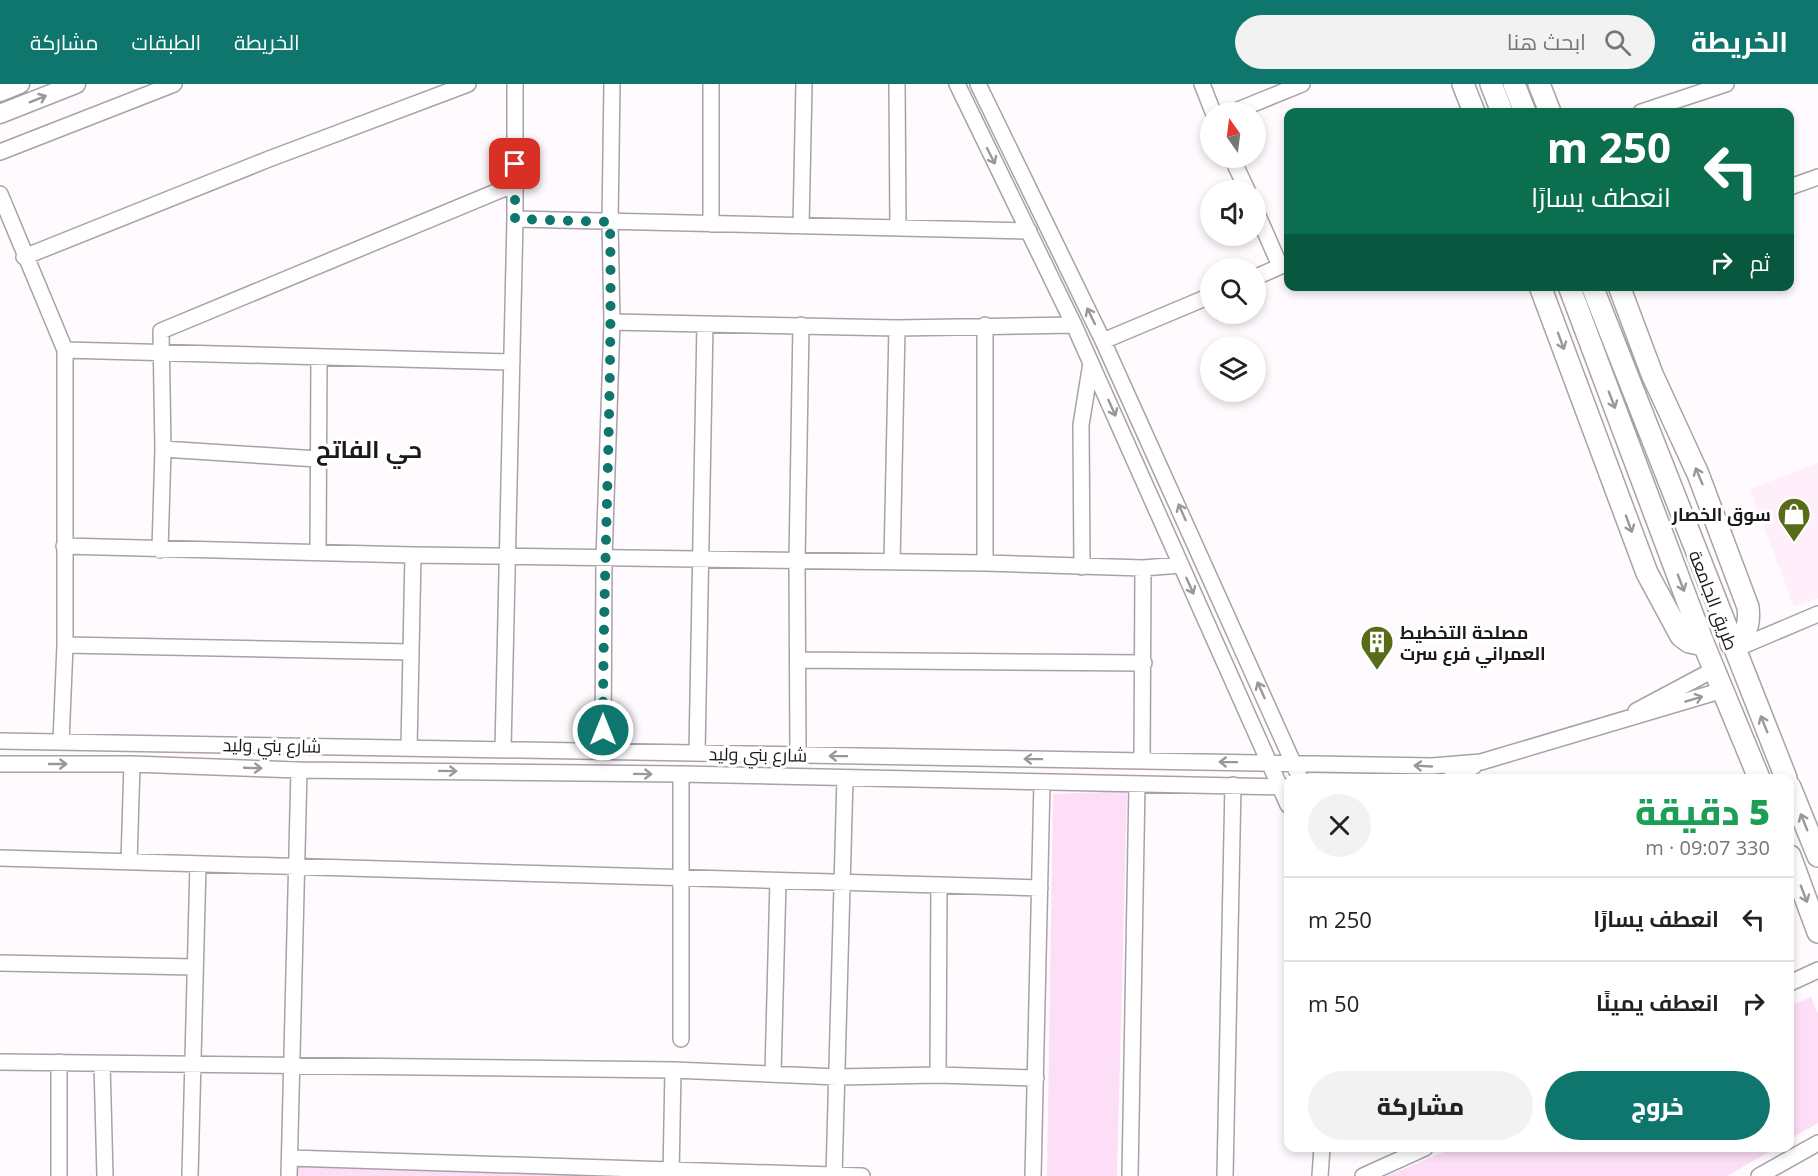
<!DOCTYPE html>
<html lang="ar">
<meta charset="utf-8">
<style>
:root{--surface:#fff;--page:#f2f2f2;--text:#222;--muted:#767676;--line:#e0e0e0;--accent:#0f766e}
body{margin:0;font-family:"Open Sans",Cairo,sans-serif;background:var(--page);color:var(--text);direction:rtl;height:100vh;display:flex;flex-direction:column;font-size:22px;white-space:nowrap}
*{box-sizing:border-box;margin:0}
p{font-size:20px;color:var(--muted)}
.icon{flex:none;width:33px;height:33px;fill:none;stroke:currentColor;stroke-width:2;stroke-linecap:round;stroke-linejoin:round}
.map{position:relative;flex:1;overflow:hidden;direction:ltr}
.side{position:absolute;left:1284px;top:690px;width:510px;height:378px;display:flex;flex-direction:column;background:var(--surface);border-radius:12px;box-shadow:0 3px 9px #0003;direction:rtl}
.side>*{flex:none}
.hud{position:absolute;left:1284px;top:24px;width:510px;height:183px;border-radius:12px;box-shadow:0 3px 9px #0003;direction:rtl;background:#0b6e4f;color:#fff;overflow:hidden}
.needle{width:39px;rotate:346deg}
.controls{position:absolute;left:1200px;top:18px;display:grid;gap:12px}
.controls a{display:grid;place-items:center;width:66px;height:66px;border-radius:50%;background:var(--surface);box-shadow:0 3px 9px #0003;font-size:30px}
.pin{position:absolute;display:grid;place-items:center;width:51px;height:51px;color:#fff;margin:-26px;border-radius:12px;box-shadow:0 3px 9px #0006}
.me{position:absolute;width:66px;margin:-33px;rotate:0deg;stroke-linejoin:round;filter:drop-shadow(0 0 4px #0008)}
.turn{display:flex;align-items:center;gap:21px;height:126px;padding:0 24px;font-size:27px}
.turn .icon{width:78px;height:78px;stroke-width:2.5}
.turn b{display:block;font-size:42px;line-height:51px}
.then{display:flex;align-items:center;height:57px;padding:0 24px;background:#0003;gap:12px;font-size:22px}
.round{display:grid;place-items:center;flex:none;width:63px;height:63px;border-radius:32px;background:var(--page)}
.overview{display:flex;align-items:center;justify-content:space-between;height:102px;padding:0 24px}
h1{font-size:36px;font-weight:800;line-height:45px;color:#1e9e55}
.primary-button{display:flex;gap:12px;margin-top:auto;padding:12px 24px}
.primary-button a{flex:1;height:69px;border-radius:36px;background:var(--accent);color:#fff;font-size:24px;font-weight:800;line-height:69px;text-align:center}
.primary-button a+a{background:var(--page);color:var(--text)}
ul{padding:0;list-style:none}
li{display:flex;align-items:center;gap:18px;height:84px;padding:0 24px;border-top:2px solid var(--line)}
li div{flex:1}
li b{display:block;font-size:22px}
li em{font-style:normal}
header{display:flex;align-items:center;gap:36px;box-sizing:border-box;height:84px;padding:0 30px;background:var(--accent);color:#fff}
header strong{font-size:28px}
nav{display:flex;gap:33px;margin-inline-start:auto;font-size:21px}
.search{width:420px;height:54px;background:var(--page);display:flex;align-items:center;gap:15px;box-sizing:border-box;padding:0 21px;border-radius:33px;color:var(--muted);font-size:22px}
.map>svg:first-child{display:block}
.built{fill:#ffeffb}
.green{fill:#fddef7}
.lines{fill:none;stroke-linecap:round;stroke-linejoin:round}
.minor-casing{stroke:#a9a1a7;stroke-width:18}
.major-casing{stroke:#a9a1a7;stroke-width:21}
.highway-casing{stroke:#a9a1a7;stroke-width:24}
.minor{stroke:#fff;stroke-width:15}
.major{stroke:#fff;stroke-width:18}
.highway{stroke:#fff;stroke-width:21}
.oneway{stroke:#999899}
.route{stroke:#0f766e;stroke-width:10;stroke-dasharray:0 18}
.labels{text-anchor:middle;dominant-baseline:central;stroke-width:6;stroke-linejoin:round;paint-order:stroke}
.poi-label{font-size:18px;font-weight:bold;fill:#1c191c;stroke:#fff;text-anchor:end}
.street-label{font-size:18px;fill:#1c191c;stroke:#fff}
.district-label{font-size:24px;font-weight:bold;fill:#1c191c;stroke:#fff}
</style>
<header>
<strong>الخريطة</strong>
<div class="search"><svg class="icon" aria-label="search" viewBox="0 0 24 24"><circle cx="10" cy="10" r="6"/><path d="M15 15l6 6"/></svg>ابحث هنا</div>
<nav><a>الخريطة</a><a>الطبقات</a><a>مشاركة</a></nav>
</header>
<div class="map">
<svg width="1818" height="1092" viewBox="0 0 1818 1092">
<rect width="100%" height="100%" fill="#fffafe"/>
<path class="built" d="M1818,379V514L1794,523L1750,405Z"/>
<path class="green" d="M1127,707L1117,1092H1047L1053,710Z
M1811,913L1818,930V1039L1790,1055V922Z
M1453,1064H1776L1727,1092H1387Z
M288,1072L670,1092H287Z"/>
<g class="lines">
<g class="minor-casing">
<path id="minor" d="M897,0L898,144
M957,0L1074,241L1288,721
M978,0L1103,257L1300,694
M1202,0L1213,28
M1233,28L1302,0
M1641,28L1726,0
M0,68L174,0
M1232,74L1247,106
M1790,103L1818,93
M0,110L65,266V561L61,658
M1256,127L1280,182
M515,135L1029,147
M711,140V0
M801,142L804,0
M24,173L269,75L468,0
M1256,193L1288,179
M612,238L897,244L1074,241
M1103,257L1210,212
M65,266L512,278
M163,365L318,375
M64,462L413,471L985,479L1143,484L1181,481
M160,466L163,365L161,247L515,100
M318,469L319,273
M892,478L897,244
M985,479V241
M1082,483L1081,341L1091,279
M65,561L411,568
M1733,566L1818,530
M800,576L1144,579
M1636,627L1715,585
M0,657L1432,682L1481,678L1723,606
M409,664L413,471
M503,665L515,135V0
M603,668L604,475L612,238L610,138L612,0
M697,669L705,240
M798,671L797,476L801,241
M1142,676L1143,484
M0,680H132L299,686L681,690L1288,703
M1451,694L1474,682
M0,774L1040,804
M129,778L132,680
M0,879L194,883
M1790,899L1818,886
M681,955V690
M0,978L673,986L838,993L938,991L1036,994
M102,980L105,1092
M773,989L778,797
M938,991L939,801
M290,1074L862,1092
M59,1092V978
M190,1092L198,780
M289,1092L299,686
M671,1092L673,986
M834,1092L845,694
M1033,1092L1042,698
M1130,1092L1137,700
M1225,1092L1233,701
M1320,1092L1322,1064
M1363,1092L1425,1064
M1759,1092L1818,1059"/>
</g>
<g class="major-casing">
<path id="major" d="M0,8L20,0
M0,30L76,0"/>
</g>
<g class="highway-casing">
<path id="highway" d="M1463,0L1474,28
M1491,0L1502,28
M1514,0L1525,28
M1539,0L1550,28
M1540,202L1647,489L1681,552L1689,558L1704,561
M1569,202L1704,561L1759,694
M1592,202L1786,694
M1619,202L1652,290L1698,390L1748,523C1750,539 1747,553 1731,560
M1790,703L1818,772
M1790,772L1818,848"/>
</g>
<use href="#minor" class="minor"/>
<use href="#major" class="major"/>
<use href="#highway" class="highway"/>
</g>
<defs><path id="oneway-shaft" d="M-6 0H5M1.5-3L5.5 0L1.5 3" fill="none" stroke-width="1.6" stroke-linecap="round" stroke-linejoin="round" transform="scale(1.5)"/></defs>
<g class="oneway">
<use href="#oneway-shaft" transform="translate(38 15) rotate(-22)"/>
<use href="#oneway-shaft" transform="translate(991 72) rotate(63)"/>
<use href="#oneway-shaft" transform="translate(1091 232) rotate(-116)"/>
<use href="#oneway-shaft" transform="translate(1561 257) rotate(70)"/>
<use href="#oneway-shaft" transform="translate(1612 316) rotate(69)"/>
<use href="#oneway-shaft" transform="translate(1112 324) rotate(66)"/>
<use href="#oneway-shaft" transform="translate(1699 392) rotate(-113)"/>
<use href="#oneway-shaft" transform="translate(1182 428) rotate(-114)"/>
<use href="#oneway-shaft" transform="translate(1629 440) rotate(70)"/>
<use href="#oneway-shaft" transform="translate(1681 499) rotate(69)"/>
<use href="#oneway-shaft" transform="translate(1190 502) rotate(66)"/>
<use href="#oneway-shaft" transform="translate(1261 606) rotate(-114)"/>
<use href="#oneway-shaft" transform="translate(1694 615) rotate(-17)"/>
<use href="#oneway-shaft" transform="translate(1764 640) rotate(-112)"/>
<use href="#oneway-shaft" transform="translate(838 672) rotate(-179)"/>
<use href="#oneway-shaft" transform="translate(1033 675) rotate(-179)"/>
<use href="#oneway-shaft" transform="translate(1228 678) rotate(-179)"/>
<use href="#oneway-shaft" transform="translate(58 680)"/>
<use href="#oneway-shaft" transform="translate(1423 682) rotate(-177)"/>
<use href="#oneway-shaft" transform="translate(253 684) rotate(2)"/>
<use href="#oneway-shaft" transform="translate(448 687) rotate(1)"/>
<use href="#oneway-shaft" transform="translate(643 690) rotate(1)"/>
<use href="#oneway-shaft" transform="translate(1804 738) rotate(-112)"/>
<use href="#oneway-shaft" transform="translate(1804 810) rotate(69)"/>
</g>
<g class="lines">
<path class="route" d="M515,80V135L610,138C613,307 603,476 603,646"/>
</g>
<defs>
<g id="shop-pin" transform="scale(1.725)"><path d="M0 17L-7.5 6A9.5 9.5 0 1 1 7.5 6Z" fill="#576b18" stroke="#fff"/><path d="M-5-2.5h2.3a2.7 3.5 0 0 1 5.4 0H5L5.5 6h-11ZM-1.5-2.5h3a1.5 2.3 0 0 0-3 0Z" fill="#fff"/></g>
<g id="building-pin" transform="scale(1.725)"><path d="M0 17L-7.5 6A9.5 9.5 0 1 1 7.5 6Z" fill="#576b18" stroke="#fff"/><path d="M-4-6H4V6H1V3H-1V6H-4ZM-2.5-4.3h1.7v1.8h-1.7ZM.8-4.3h1.7v1.8H.8ZM-2.5-1h1.7V.8h-1.7ZM.8-1h1.7V.8H.8Z" fill="#fff"/></g>
</defs>
<g fill-rule="evenodd">
<use href="#shop-pin" x="1794" y="430"/>
<use href="#building-pin" x="1377" y="558"/>
</g>
<g class="labels">
<g class="poi-label">
<text x="1771" y="430">سوق الخصار</text>
<text x="1400" y="548" text-anchor="start">مصلحة التخطيط<tspan x="1400" dy="21">العمراني فرع سرت</tspan></text>
</g>
<g class="street-label">
<text transform="translate(1714 516) rotate(69)">طريق الجامعة</text>
<text transform="translate(272 661) rotate(1)">شارع بني وليد</text>
<text transform="translate(758 670) rotate(1)">شارع بني وليد</text>
</g>
<g class="district-label">
<text x="369" y="364">حي الفاتح</text>
</g>
</g>
</svg>
<div class="controls">
<a><svg class="needle" viewBox="-14 -14 28 28"><path d="M0-13l5 13h-10z" fill="#e53935"/><path d="M0 13l5-13h-10z" fill="#767676"/></svg></a>
<a><svg class="icon" aria-label="sound" viewBox="0 0 24 24"><path d="M4 9h4l5-4v14l-5-4H4zM17 9q2 3 0 6"/></svg></a>
<a><svg class="icon" aria-label="search" viewBox="0 0 24 24"><circle cx="10" cy="10" r="6"/><path d="M15 15l6 6"/></svg></a>
<a><svg class="icon" aria-label="layers" viewBox="0 0 24 24"><path d="M12 4l9 5-9 5-9-5zM3 14l9 5 9-5"/></svg></a>
</div>
<div class="pin" style="left:515px;top:80px;background:#d93025"><svg class="icon" aria-label="arrive" viewBox="0 0 24 24"><path d="M6 21V4h12l-3 4 3 4H6"/></svg></div>
<svg class="me" style="left:603px;top:646px" viewBox="-20 -20 40 40"><circle r="17" fill="#0f766e" stroke="#fff" stroke-width="3"/><path d="M0-11L8 9 0 5-8 9z" fill="#fff"/></svg>
<div class="hud">
<div class="turn"><svg class="icon" aria-label="left" viewBox="0 0 24 24"><path d="M17 20v-9H6M10 6l-5 5 5 5"/></svg><div><b>250 m</b>انعطف يسارًا</div></div>
<div class="then">ثم<svg class="icon" aria-label="right" viewBox="0 0 24 24"><path d="M7 20v-9h11M14 6l5 5-5 5"/></svg></div>
</div>
<section class="side">
<div class="overview"><div><h1>5 دقيقة</h1><p>330 m · 09:07</p></div><a class="round"><svg class="icon" aria-label="close" viewBox="0 0 24 24"><path d="M6 6l12 12M18 6L6 18"/></svg></a></div>
<ul>
<li><svg class="icon" aria-label="left" viewBox="0 0 24 24"><path d="M17 20v-9H6M10 6l-5 5 5 5"/></svg><div><b>انعطف يسارًا</b></div><em>250 m</em></li>
<li><svg class="icon" aria-label="right" viewBox="0 0 24 24"><path d="M7 20v-9h11M14 6l5 5-5 5"/></svg><div><b>انعطف يمينًا</b></div><em>50 m</em></li>
</ul>
<div class="primary-button"><a>خروج</a><a>مشاركة</a></div>
</section>
</div>
